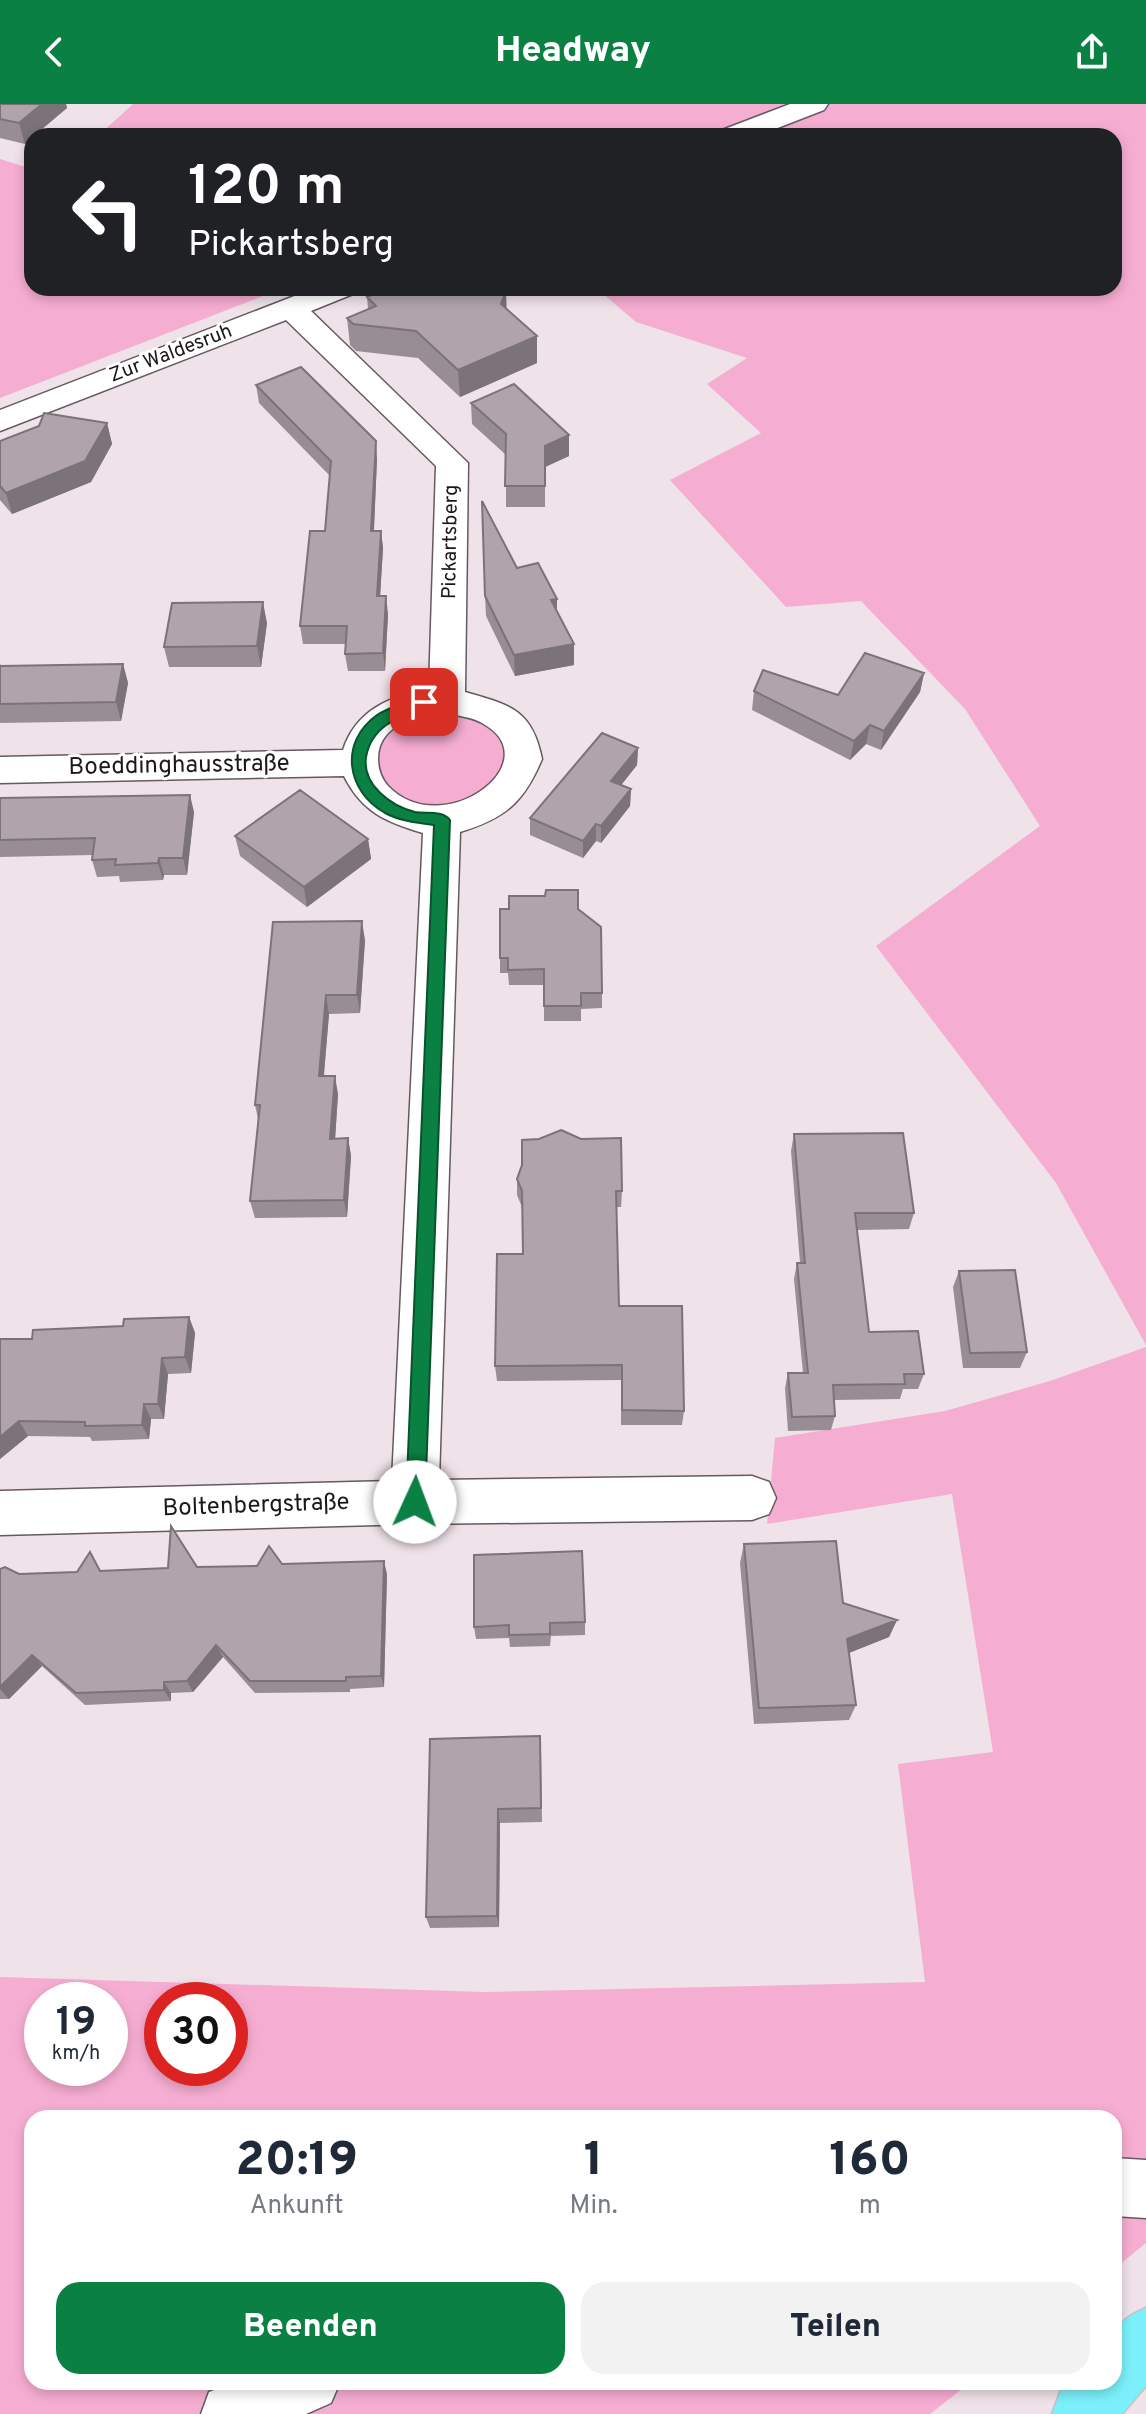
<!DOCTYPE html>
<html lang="de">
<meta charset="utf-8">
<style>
:root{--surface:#fff;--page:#f2f2f3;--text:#1f2937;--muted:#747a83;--accent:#0b8043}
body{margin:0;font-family:Overpass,sans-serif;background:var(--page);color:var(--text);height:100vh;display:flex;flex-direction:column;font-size:30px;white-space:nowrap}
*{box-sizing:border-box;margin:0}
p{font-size:26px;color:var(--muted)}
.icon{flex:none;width:44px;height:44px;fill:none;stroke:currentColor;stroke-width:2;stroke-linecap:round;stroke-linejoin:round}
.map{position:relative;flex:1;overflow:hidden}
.side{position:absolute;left:24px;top:2006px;width:1098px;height:280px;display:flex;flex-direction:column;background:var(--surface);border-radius:24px;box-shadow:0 4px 12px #0003}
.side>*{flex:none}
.top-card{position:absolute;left:24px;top:24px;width:1098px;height:168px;border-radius:24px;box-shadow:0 4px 12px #0003;background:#202124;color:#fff;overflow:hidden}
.speed{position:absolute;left:24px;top:1878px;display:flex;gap:16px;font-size:40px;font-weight:700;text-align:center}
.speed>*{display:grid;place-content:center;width:104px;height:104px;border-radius:50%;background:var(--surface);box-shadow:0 4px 12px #0003;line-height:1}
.speed small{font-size:20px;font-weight:400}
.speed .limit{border:12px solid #d22;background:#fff;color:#111}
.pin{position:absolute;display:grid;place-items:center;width:68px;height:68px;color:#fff;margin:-34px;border-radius:16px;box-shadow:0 4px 12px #0006}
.me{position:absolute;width:88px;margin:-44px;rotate:2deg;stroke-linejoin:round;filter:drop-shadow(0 0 6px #0008)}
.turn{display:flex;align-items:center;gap:28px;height:168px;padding:0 32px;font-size:36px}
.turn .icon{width:104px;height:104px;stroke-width:2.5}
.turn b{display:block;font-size:56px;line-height:68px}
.eta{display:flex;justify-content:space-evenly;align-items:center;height:136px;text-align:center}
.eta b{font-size:48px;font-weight:800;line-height:56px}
.cta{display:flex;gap:16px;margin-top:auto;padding:16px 32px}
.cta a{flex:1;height:92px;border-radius:24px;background:var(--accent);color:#fff;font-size:32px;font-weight:800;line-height:92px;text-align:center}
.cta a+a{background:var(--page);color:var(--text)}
header{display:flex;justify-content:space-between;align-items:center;height:104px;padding:0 32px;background:var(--accent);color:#fff;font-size:36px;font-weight:800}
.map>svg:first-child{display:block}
.green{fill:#f6add2;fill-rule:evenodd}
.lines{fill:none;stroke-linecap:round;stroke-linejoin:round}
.minor-casing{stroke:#655a60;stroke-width:3}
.trunk-casing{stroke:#c4c3c3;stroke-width:3}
.minor{fill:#fff;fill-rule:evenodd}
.trunk{fill:#7bf0fb;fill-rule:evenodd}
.wall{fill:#978d92}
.shaded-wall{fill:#7b7377}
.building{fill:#b0a4aa;stroke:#7b7377;stroke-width:2}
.route{fill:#0b8043;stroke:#07532c;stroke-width:2}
.labels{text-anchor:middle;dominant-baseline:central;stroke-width:6;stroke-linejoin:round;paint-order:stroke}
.far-street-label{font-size:20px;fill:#1c1719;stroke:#fff}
.street-label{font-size:24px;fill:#1c1719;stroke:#fff}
</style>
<header><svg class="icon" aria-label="back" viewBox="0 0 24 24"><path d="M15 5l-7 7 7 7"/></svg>Headway<svg class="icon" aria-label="share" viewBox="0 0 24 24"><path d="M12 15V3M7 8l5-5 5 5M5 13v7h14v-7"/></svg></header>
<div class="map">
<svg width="1146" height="2310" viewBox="0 0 1146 2310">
<rect width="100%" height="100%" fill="#efe2e8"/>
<path class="green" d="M133,0H1146V1241L1056,1079L876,842L1040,722L965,605L861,497L786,503L670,376L761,329L707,280L747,254L636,218L596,184H1114V32H98Z
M0,55L32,65V184H284L0,294Z
M445,609C491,615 531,643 487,685C477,695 468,696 454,699C365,717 341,618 445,609Z
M1146,1243V2139L1114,2165V2014H32V2278H971L930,2310H0V1873L485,1888L925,1878L898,1660L993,1648L952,1390L767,1420L775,1334L945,1307L1050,1277ZM42,1896H110V1964H42ZM162,1896H230V1964H162Z"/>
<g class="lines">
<g class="minor-casing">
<path id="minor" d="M790,0H828L824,6L757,32H718L722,26Z
M315,184H357L353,190L311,207L468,359L465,588C510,601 532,605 542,655C524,698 506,714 460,728L439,1376L752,1372L769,1378L776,1394L769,1410L752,1416L415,1420L0,1431V1387L392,1377L423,729C386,718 362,708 344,672L0,679V653L343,646C356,606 390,592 429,585L436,362L286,216L0,327V306ZM447,609C458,612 472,613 482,619C552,657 443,739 388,682C381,674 378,665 378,654C379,619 419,611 447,609Z
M1114,2054L1146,2056V2114L1114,2112Z
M235,2278H340L331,2299L306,2310H201L209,2288Z"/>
</g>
<g class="trunk-casing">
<path id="trunk" d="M1146,2204V2282L1122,2310H1052L1060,2288L1070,2278H1114C1114,2238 1103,2222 1146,2204Z"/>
</g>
<use href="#minor" class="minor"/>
<use href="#trunk" class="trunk"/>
</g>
<path class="wall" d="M0,0H66L67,4L32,32V34L25,40L0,34Z
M379,184H474L507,205L537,232V259L460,293L418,254L356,247L350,241L347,214L368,205L367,193L380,188Z
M256,281L377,355L374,427H381L383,444L380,492L388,510L385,567H348L345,550L346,540H303L300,522L325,427L330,372L259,299Z
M471,299L569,331V352L545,363V403H506V351L472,320Z
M107,319L112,340L91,378L12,410L0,396V337Z
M517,464L557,508L574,540V561L515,572L486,512L485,492Z
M267,519L261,563H169L164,543Z
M0,559L1,562L123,560L128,579L121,617L0,619Z
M924,569L920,588L881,646L866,640L850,656L752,606L754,587L838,591Z
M638,644L637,661L621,681L631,685L630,702L601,739L596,737L583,754L530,731V714Z
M0,694L194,708L187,771H164L163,776L120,778L119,772L97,773L92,756V751L0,753Z
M235,732L368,735L371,755L307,803L240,752Z
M578,805L602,889V904L581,905V917H544V881H509L508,869H500V854Z
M273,818L365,836L360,909L329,910L324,972L338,990L335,1034H348L351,1052L347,1113L255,1114L250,1097L258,1015L255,1001Z
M794,1030L914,1109L909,1125L857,1126L869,1228L924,1270L918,1285H903L900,1295L834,1296L835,1312L831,1326L788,1327L785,1284L788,1269H803L794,1175L797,1159H800L791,1047Z
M517,1075L622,1087L621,1103H616L619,1202L684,1307L682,1321H621V1276L497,1277L495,1262L523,1150L522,1103L517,1091Z
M959,1167L1027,1248L1020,1264H963L953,1183Z
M189,1213L195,1229L191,1269L168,1270L164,1315H151L149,1335L92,1337L90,1333L28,1332L0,1355L32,1235Z
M744,1440L843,1499L897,1516L889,1533L849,1549L856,1601L849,1616L754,1620L740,1459Z
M257,1462L387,1470L384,1583L350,1585V1588L255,1589L223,1553L193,1588L171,1589V1597L85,1601L42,1562L9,1595H0V1465L19,1470L197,1463Z
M585,1518V1531L551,1532L550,1542L510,1543L509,1534L476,1535L474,1523Z
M430,1635L541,1647L542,1718L500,1719L499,1823L430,1824L426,1813Z"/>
<path class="shaded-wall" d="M42,0H66L67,4L34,32H32V34L25,40L19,19Z
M506,187L507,213L501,200Z
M537,232V259L460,293L458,266Z
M107,319L112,340L91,378L12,410L6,389Z
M569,331V352L545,363V403V342Z
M376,337L377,355L373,444L371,427Z
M381,427L383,444L379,510L377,492Z
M386,492L388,510L385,567L383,549Z
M557,495V516L551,496Z
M263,498L267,519L261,563L257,542Z
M574,540V561L515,572L514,551Z
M123,560L128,579L121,617L116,598Z
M924,569L920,588L881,646L884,627Z
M870,621L866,640L850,656L854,637Z
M638,644L637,661L611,694V677Z
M631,685L630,702L601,739V722Z
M190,691L194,708L187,771L183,754Z
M596,720V737L583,754V737Z
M368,735L371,755L307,803L304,783Z
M159,754L164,771L163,776L158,759Z
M362,817L365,836L360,909L357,891Z
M326,891L329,910L322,990L319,972Z
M335,972L338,990L334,1052L330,1035Z
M348,1034L351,1052L347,1113L344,1096Z
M189,1213L195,1229L191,1269L185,1253Z
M162,1254L168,1270L164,1315L158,1300Z
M144,1300L151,1315L149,1335L142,1321Z
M19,1317L28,1332L0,1355V1333Z
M384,1457L387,1470L384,1583L381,1572Z
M897,1516L889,1533L841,1552L847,1535Z
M216,1541L223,1553L193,1588L187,1577Z
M32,1551L42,1562L9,1595L0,1585V1583Z
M164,1578L171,1589V1597L164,1586Z
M498,1705L500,1719L499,1823L497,1812Z"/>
<path class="building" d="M0,0H42L19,19L0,15Z
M380,184H472L506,187L501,200L537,232L458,266L416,227L353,220L347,214L376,202L367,193L383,186Z
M301,263L376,337L371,427H381L377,492H386L383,549L345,550L347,522H300L310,427H325L331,357L256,281Z
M514,280L569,331L545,342V382H505L506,330L471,299Z
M44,309L107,319L85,357L6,389L0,382V337L39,322Z
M482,397L517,464L538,459L557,495L551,496L574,540L514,551L485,492Z
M263,498L257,542L164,543L172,499Z
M865,549L924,569L884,627L870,621L854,637L754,587L763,566L838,591Z
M123,560L116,598L0,600V562Z
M602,629L638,644L611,677L631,685L601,722L596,720L583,737L530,714Z
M300,686L368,735L304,783L235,732Z
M190,691L183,754H159L158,759L115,761L116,755L92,756L95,734L0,736V694Z
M546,786H578V805L601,823L602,889H581V902H544V865L508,866V854H500V805H509V792H545Z
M362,817L357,891H326L319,972H335L330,1035L348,1034L344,1096L250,1097L260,1001H255L273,818Z
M561,1026L581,1035L621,1034L622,1087H616L619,1202H682L684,1307L622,1306V1261L495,1262L497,1150H523L522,1087L517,1075L522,1061V1036L539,1035Z
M903,1029L914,1109H855L869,1228L918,1227L924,1270H904L905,1280L833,1281L835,1312L792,1313L788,1269H808L797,1159H805L794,1030Z
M1015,1166L1027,1248L970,1249L959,1167Z
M189,1213L185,1253L162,1254L158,1300H144L142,1321L85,1322V1318L19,1317L0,1333V1235H32L33,1226L123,1222L124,1215Z
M171,1422L197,1463L257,1462L269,1442L282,1460L384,1457L381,1572L346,1573V1577H250L216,1541L187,1577L164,1578V1586L76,1589L32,1551L0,1583V1465L5,1463L19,1470L77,1468L90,1448L100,1467L168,1464Z
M836,1437L843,1499L897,1516L847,1535L856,1601L759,1604L744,1440Z
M582,1447L585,1518L550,1519V1530L509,1531V1521L474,1523V1451Z
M540,1632L541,1704L498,1705L497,1812L426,1813L430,1635Z"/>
<path class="route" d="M424,593L429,594V601C402,612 372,620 366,653C362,681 391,702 415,708C427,710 442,706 450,716L425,1398L422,1404L415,1407L408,1404L406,1398L434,721C418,719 400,717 385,709C346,687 339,638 377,611C390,603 409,597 424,593Z"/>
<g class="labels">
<g class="far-street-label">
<text transform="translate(171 250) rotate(-21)">Zur Waldesruh</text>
<text transform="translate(451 438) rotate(-89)">Pickartsberg</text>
</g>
<g class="street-label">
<text transform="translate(179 662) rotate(-1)">Boeddinghausstraße</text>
<text transform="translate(256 1402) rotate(-2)">Boltenbergstraße</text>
</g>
</g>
</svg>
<div class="speed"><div>19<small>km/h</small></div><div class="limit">30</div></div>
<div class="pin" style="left:424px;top:598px;background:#d93025"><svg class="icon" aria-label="arrive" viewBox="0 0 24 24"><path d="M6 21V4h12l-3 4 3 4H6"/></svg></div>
<svg class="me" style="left:415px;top:1398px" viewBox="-20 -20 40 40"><circle r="19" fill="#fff"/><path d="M0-13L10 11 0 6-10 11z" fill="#0b8043"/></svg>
<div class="top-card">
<div class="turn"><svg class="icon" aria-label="left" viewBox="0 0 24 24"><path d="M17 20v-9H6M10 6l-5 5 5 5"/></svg><div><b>120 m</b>Pickartsberg</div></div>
</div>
<section class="side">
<div class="eta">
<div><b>20:19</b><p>Ankunft</p></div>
<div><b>1</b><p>Min.</p></div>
<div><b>160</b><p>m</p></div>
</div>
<div class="cta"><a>Beenden</a><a>Teilen</a></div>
</section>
</div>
